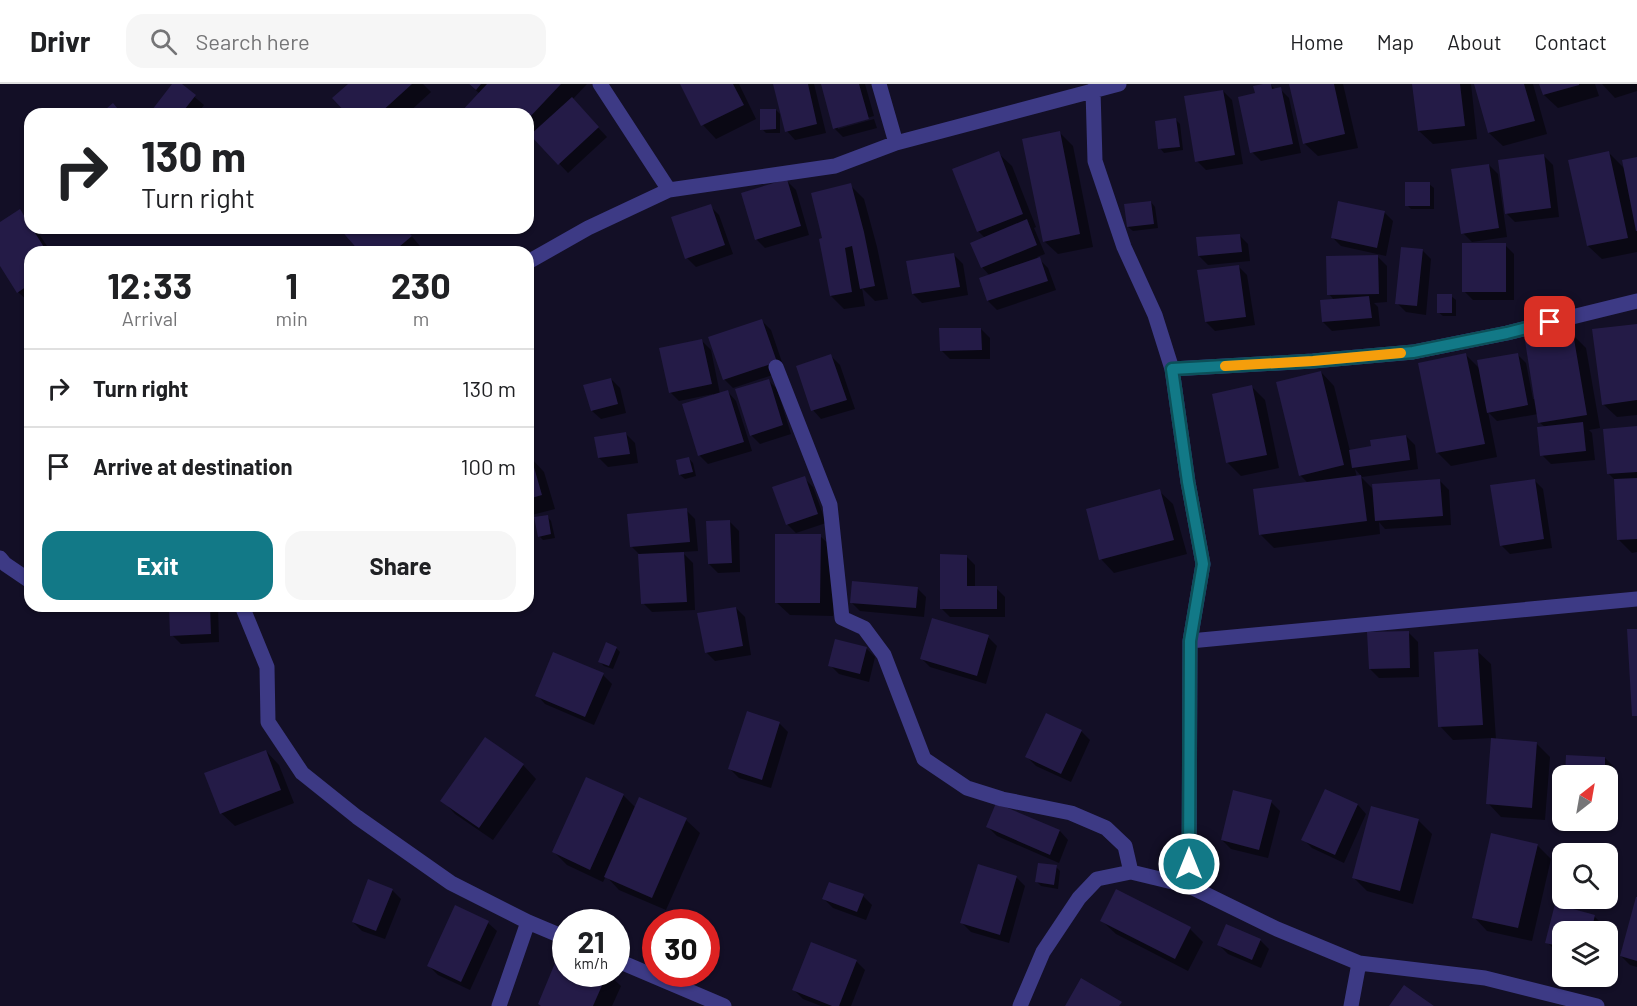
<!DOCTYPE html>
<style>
:root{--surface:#fff;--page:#f6f6f6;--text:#202124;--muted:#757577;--line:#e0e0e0;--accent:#127987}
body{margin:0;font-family:Barlow,sans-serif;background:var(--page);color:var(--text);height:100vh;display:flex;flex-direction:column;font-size:22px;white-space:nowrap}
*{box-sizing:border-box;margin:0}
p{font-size:20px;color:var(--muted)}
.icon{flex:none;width:33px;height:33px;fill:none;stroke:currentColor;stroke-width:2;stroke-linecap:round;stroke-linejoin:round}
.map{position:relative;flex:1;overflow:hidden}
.side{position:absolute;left:24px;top:162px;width:510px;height:366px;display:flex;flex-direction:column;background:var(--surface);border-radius:18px;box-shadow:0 2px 4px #0004}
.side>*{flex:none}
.hud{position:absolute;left:24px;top:24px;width:510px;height:126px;border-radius:18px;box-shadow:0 2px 4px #0004;background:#fff;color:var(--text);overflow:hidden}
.needle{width:39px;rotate:31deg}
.controls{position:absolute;left:1552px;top:681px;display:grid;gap:12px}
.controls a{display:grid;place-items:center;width:66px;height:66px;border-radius:12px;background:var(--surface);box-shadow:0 2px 4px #0004;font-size:30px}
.speed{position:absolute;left:552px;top:825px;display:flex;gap:12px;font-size:30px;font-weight:700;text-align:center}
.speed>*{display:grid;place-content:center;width:78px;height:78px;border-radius:50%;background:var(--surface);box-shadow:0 2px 4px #0004;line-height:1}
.speed small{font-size:15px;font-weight:400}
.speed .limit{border:9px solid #d22;background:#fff;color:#111}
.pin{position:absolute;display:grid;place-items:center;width:51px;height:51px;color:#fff;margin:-26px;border-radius:12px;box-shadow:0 3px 9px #0006}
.me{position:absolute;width:66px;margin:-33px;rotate:0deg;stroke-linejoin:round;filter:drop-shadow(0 0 4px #0008)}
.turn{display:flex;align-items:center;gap:21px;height:126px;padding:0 18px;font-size:27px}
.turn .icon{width:78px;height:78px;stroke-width:2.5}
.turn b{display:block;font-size:42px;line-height:51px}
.eta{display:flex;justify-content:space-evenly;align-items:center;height:102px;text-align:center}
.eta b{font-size:36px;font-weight:700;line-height:42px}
.primary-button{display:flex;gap:12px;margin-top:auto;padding:12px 18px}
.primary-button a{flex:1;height:69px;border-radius:18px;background:var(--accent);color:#fff;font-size:24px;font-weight:700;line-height:69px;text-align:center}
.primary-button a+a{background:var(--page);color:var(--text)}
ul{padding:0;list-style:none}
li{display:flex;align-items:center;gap:18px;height:78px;padding:0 18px;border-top:2px solid var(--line)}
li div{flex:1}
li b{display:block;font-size:22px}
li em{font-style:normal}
header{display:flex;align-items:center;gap:36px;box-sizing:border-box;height:84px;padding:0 30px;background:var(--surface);border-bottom:2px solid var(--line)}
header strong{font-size:28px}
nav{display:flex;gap:33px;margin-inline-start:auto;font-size:21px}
.search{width:420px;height:54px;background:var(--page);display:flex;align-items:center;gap:15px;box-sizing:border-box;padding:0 21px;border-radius:18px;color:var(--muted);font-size:22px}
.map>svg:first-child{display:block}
.shadow{fill:#0007}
.building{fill:#241b47}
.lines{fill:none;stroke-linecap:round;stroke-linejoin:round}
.minor{stroke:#3d3a85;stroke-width:15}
.route-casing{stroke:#0c4f58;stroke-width:15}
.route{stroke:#127987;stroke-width:10}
.slow{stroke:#f59e0b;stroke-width:10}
</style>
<header>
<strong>Drivr</strong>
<div class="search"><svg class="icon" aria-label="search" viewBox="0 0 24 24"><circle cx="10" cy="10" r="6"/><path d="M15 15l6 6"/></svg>Search here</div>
<nav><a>Home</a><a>Map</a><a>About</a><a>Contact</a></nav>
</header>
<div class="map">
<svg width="1637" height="922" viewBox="0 0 1637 922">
<rect width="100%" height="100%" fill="#130f26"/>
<path class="shadow" d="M174,0H179L204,21L197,30H158Z
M350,0H423L431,8L407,30H349Z
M469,0H587L572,16L607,53L568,89L535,54L528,62V30H461L480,10Z
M682,0H739L756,35L716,55L703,41Z
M775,0H814L826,49L795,56L787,47Z
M823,0H865L874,32L838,42V45L874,35L877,44L843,53L834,44Z
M1270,0L1276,6L1280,5L1289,14L1301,69L1261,77L1252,68L1257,10Z
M1291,0H1343L1358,64L1318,72L1304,59Z
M1414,0H1471L1477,55L1433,60L1419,47Z
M1476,0H1533L1547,50L1503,62L1489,49Z
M1541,0H1595L1599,12L1558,24L1544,11Z
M1602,0H1637V7L1615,14Z
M1223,7L1232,16L1243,80L1206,86L1197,77Z
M776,26L780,30V49H766L762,45Z
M1176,36L1180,40L1183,66L1164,69L1160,64Z
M1060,49L1073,62L1093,163L1058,170L1044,157Z
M998,69L1012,82L1036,143L1034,144L1045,170L1037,173L1048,184L1056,206L997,226L988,217L990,192L982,183L985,154L978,147Z
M1609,69L1625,85L1637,74V168L1602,175L1588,162Z
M1544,72L1553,81L1559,133L1515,138L1505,128Z
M1489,81L1498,90L1507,153L1472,158L1463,149Z
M787,97L796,106L809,151L765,164L756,155Z
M1429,100L1434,104V125H1411L1407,121Z
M850,101L864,115L877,163L888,215L875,217L862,204L865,222L844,225L831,212Z
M1151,118L1155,123L1158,144L1133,147L1128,143Z
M710,122L719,131L733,170L696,183L687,174Z
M20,127L30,137V144H35L51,168H30V219L18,208L0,179V140Z
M1384,128L1393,137L1386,172L1341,162L1332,153Z
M341,144H405L424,167L422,168H362Z
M1239,151L1248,160L1250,177L1208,181L1199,172Z
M1505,161L1514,170V216H1473L1464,207Z
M1422,166L1431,175L1426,231L1406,228L1397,219Z
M954,171L963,180L968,211L922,219L913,210Z
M1378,173L1387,182V218L1374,219L1378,223L1380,242L1332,247L1323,238L1335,217L1329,210Z
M1238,182L1247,191L1255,241L1215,247L1206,238Z
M1451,212L1456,216V232H1443L1438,228Z
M762,237L771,246L785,287L733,304L724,295Z
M1637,241V331L1617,333L1603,320Z
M981,245L990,254V275H950L941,266Z
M1573,251L1586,264L1600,344L1589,346L1592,349L1595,376L1551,380L1542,371L1545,343L1540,339L1538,330L1497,337L1488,328L1497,373L1451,382L1437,368L1466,271L1480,285L1517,270L1526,279L1533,315H1536Z
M702,257L711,266L720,310L728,308L736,317L752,367L708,380L699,371L713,310L679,317L670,308Z
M831,272L840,281L855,325L821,335L813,326Z
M1321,288L1334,302L1350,367L1373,363L1406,352L1415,361L1418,385L1362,393L1355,385L1357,394L1361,393L1374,406L1440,397L1449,406L1451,441L1385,445L1379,438L1380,450L1274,464L1260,450L1309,400L1300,391Z
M611,295L620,304L626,329L601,335L592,327Z
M768,296L777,305L791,350L760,360L751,351Z
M1252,303L1265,316L1279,384L1241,392L1227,378Z
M1637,343V468L1632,469L1618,455L1615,396L1608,389Z
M626,350L635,359L638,379L608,383L599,374Z
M531,374L544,388L555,425L528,432V375Z
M689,375L693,379L696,392L685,395L680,391Z
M804,394L813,403L826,439L796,449L787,440Z
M1534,396L1543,405L1552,464L1510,470L1501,461Z
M1159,407L1173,420L1187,470L1114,489L1101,475Z
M686,426L695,435L698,467L682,468L693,479L695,526L652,528L643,519L640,471L632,463Z
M547,432L551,437L555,454L543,456L539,452Z
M730,438L739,447L740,488L718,489L709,480Z
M820,452L834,465L833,532L790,531L776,518Z
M966,472L975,481V504H996L1005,513V533H950L941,524Z
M917,504L926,513L924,533L860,527L851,518Z
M170,522H218L219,558L181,560L172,551Z
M413,522H429L417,526Z
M736,524L745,533L751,571L715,577L706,568Z
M1409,549L1418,558L1419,593L1379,594L1370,585Z
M988,553L997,562L986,600L930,583L921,574Z
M616,564L620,568L613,585L604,582L600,578Z
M866,564L875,573L869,598L839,590L830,581Z
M1477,567L1491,580L1496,656L1536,659L1550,673L1545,736L1501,733L1488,719L1493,654L1453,656L1440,642Z
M603,591L612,600L594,641L545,620L537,611Z
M779,639L788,648L771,704L739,694L730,685Z
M1081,647L1090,656L1071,698L1036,682L1027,673Z
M266,667L279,681L294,719L235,742L221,729Z
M1605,674L1614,683L1612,732H1608V692H1567Z
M523,681L536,695L493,756L455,730L442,716Z
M1326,707L1358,721L1366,730L1344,779L1312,764L1303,755Z
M623,711L636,724L686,736L700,749L666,826L619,806L606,792L603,798L567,781L554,768Z
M1271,718L1280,727L1268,774L1231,765L1222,756Z
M997,721L1060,747L1068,756L1059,779L997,752L988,743Z
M1418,736L1432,750L1413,820L1367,807L1354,794Z
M1537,761L1551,775L1532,857L1487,847L1474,833Z
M1056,783L1060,787L1058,805L1041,802L1037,798Z
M1016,793L1025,802L1009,859L971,848L962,839Z
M392,806L401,815L385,855L362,847L353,838Z
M863,812L872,821L866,836L833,824L824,815Z
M1637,816V883L1630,881L1621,872Z
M1556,822L1594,832L1603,841L1602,848H1563V869L1556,867L1547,858Z
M1102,837L1190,845L1203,858L1188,887L1116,850Z
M488,839L497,847L470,906L438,891L429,882Z
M1260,856L1269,865L1261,884L1228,870L1219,861Z
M856,877L865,886L851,922H821L803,915L794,906Z
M566,890H608L621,902L612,922H541Z"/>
<path class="building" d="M172,0H182L196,11L181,30H156L152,26Z
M348,0H412L379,30H347L332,14Z
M469,0H481L476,6Z
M487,0H561L528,35V30H459Z
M680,0H733L744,21L701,42Z
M773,0H808L817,40L785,48Z
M821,0H859L869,35L833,45Z
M1263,0H1271L1272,5L1281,3L1293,60L1250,69L1238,13L1255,9L1253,2Z
M1289,0H1334L1345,50L1303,60Z
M1412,0H1460L1465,42L1418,47Z
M1474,0H1524L1535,37L1488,49Z
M1539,0H1579V1L1543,11Z
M1223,6L1235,71L1195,78L1184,12Z
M572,13L599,43L558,81L530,51Z
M113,19L122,30H100Z
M760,25H776V45L760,46Z
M1176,34L1180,63L1158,65L1155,37Z
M1060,47L1080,150L1043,158L1022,55Z
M999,67L1023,130L977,148L952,85Z
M1609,67L1628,154L1587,162L1568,76Z
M1544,70L1551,124L1505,130L1498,76Z
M1637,73V147H1636L1622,76Z
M1489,80L1499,144L1461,150L1451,85Z
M787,95L801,142L755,156L741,109Z
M1405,98H1430V122H1405Z
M851,99L864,148L875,202L860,205L852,162L845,164L852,208L830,212L819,155L822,154L811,109Z
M1151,117L1154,140L1127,143L1124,120Z
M1338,117L1385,127L1377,164L1331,154Z
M711,120L725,161L685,175L671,133Z
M20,125L30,141V144H32L47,168H30V200L17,209L0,182V138Z
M1027,135L1037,161L981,184L970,159Z
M339,144H405L412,152L393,168H360Z
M1240,150L1242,168L1198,172L1196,153Z
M1462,159H1506V208H1462Z
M1401,163L1423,165L1417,222L1395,220Z
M954,169L960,203L912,210L906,177Z
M1378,171L1379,210L1327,211L1326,172Z
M1040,173L1048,197L987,217L979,194Z
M1239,181L1246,233L1205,238L1197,186Z
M1437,210H1452V229H1437Z
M1369,212L1372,234L1322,238L1320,216Z
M762,235L777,278L723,296L708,253Z
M1637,240V316L1602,321L1592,245Z
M939,244H981L982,266L940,267Z
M1573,249L1587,331L1538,339L1525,257Z
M702,255L712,300L669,309L659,264Z
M1466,269L1485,360L1436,369L1418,279Z
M1518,269L1528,321L1487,329L1477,276Z
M831,270L847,316L811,327L796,282Z
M1321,287L1344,381L1299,392L1276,298Z
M611,294L618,320L591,327L583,301Z
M769,295L783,341L750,352L735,305Z
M1252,301L1267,371L1226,379L1212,310Z
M728,306L744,358L698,372L682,320Z
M1583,338L1586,367L1540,372L1537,343Z
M1637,342V388L1607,390L1603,345Z
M626,348L630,370L598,374L594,353Z
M1406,351L1410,376L1352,384L1349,366L1371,362L1370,356Z
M531,373L542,411L528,415V374Z
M689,373L693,388L679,391L676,376Z
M1361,391L1367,437L1259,451L1253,405Z
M805,392L818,430L786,441L772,403Z
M1637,394V455L1617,456L1614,395Z
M1440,395L1443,432L1375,437L1372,400Z
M1535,395L1544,455L1500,462L1490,401Z
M1160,405L1174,456L1099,476L1086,425Z
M687,424L690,458L630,463L627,430Z
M548,431L551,450L538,453L534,433Z
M730,436L732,479L708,480L706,437Z
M775,450H821L820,519H775Z
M684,468L687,518L641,520L638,470Z
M940,470L967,471V502H997V525H940Z
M852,497L918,503L916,524L850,519Z
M169,522H210L211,550L170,552Z
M736,523L743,562L705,569L697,529Z
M932,534L989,551L977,592L920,575Z
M1627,545H1637V632H1632Z
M1409,547L1410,584L1369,585L1367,548Z
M835,555L867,563L860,590L828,582Z
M606,558L617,563L609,582L598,578Z
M1478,565L1483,641L1438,643L1434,568Z
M553,568L604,589L585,633L535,612Z
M747,627L780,638L762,696L728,685Z
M1046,629L1082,646L1061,690L1025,673Z
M485,653L524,680L479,744L440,717Z
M1491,654L1537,658L1532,724L1486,720Z
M266,666L281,706L220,730L204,689Z
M1566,671L1605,673V692H1565Z
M586,693L624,710L590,786L552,768Z
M1325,705L1358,720L1335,771L1301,756Z
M1233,706L1272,716L1259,766L1221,756Z
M639,713L687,734L652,814L604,793Z
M996,719L1060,746L1050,771L986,743Z
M1371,722L1419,735L1400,807L1352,794Z
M1491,749L1538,760L1518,844L1472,834Z
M1038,779L1057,781L1054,801L1035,798Z
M978,780L1017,792L1000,851L960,839Z
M368,795L393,805L376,847L352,838Z
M829,798L864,810L857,828L822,815Z
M1116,805L1191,843L1175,875L1100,837Z
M1636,813H1637V877L1620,872Z
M1555,820L1595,831L1591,848H1563V863L1545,859Z
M455,821L489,837L461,898L427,882Z
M1226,840L1261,855L1252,876L1217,861Z
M811,858L857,876L839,922H832L792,906Z
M560,867L566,869V890H607L593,922H541L538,920Z
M1081,894L1122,918L1119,922H1065Z
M1404,901L1434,922H1389Z"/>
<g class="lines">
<path class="minor" d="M600,0L669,106
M879,0L896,59
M1093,6L1095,77L1124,163L1155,231L1172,285L1188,398L1203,480L1190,557L1189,802
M528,178L588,144L669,106L835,82L896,59L1119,0
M776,283L830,421L842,534L864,544L884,571L924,675L967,704L1002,715L1071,729L1106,744L1125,762L1131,788
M1172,285L1313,277L1413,268L1507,249L1637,217
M0,474L5,480L30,497
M242,522L267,583L268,638L302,689L357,733L451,799L528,838L566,854
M1190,557L1637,515
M616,876L724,922
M499,922L528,838
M1020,922L1043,868L1079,814L1097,795L1131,788L1189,802L1277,845L1359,879L1485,894L1597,922
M1351,922L1359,879"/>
</g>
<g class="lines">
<g class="route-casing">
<path id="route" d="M1189,780L1190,557L1203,480L1188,398L1172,285L1313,277L1413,268L1507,249L1550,238"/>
</g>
<use href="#route" class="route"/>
<path class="slow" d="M1225,282L1313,277L1401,269"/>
</g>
</svg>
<div class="controls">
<a><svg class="needle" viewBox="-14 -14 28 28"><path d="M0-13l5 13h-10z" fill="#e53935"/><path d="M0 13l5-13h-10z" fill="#757577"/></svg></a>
<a><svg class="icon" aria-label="search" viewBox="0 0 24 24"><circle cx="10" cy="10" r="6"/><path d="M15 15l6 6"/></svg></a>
<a><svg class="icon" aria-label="layers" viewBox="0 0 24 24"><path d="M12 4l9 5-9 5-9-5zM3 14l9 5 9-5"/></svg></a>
</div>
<div class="speed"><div>21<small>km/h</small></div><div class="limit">30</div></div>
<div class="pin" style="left:1550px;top:238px;background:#d93025"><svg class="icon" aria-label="arrive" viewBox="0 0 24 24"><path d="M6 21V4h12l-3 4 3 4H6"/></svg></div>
<svg class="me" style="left:1189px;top:780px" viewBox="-20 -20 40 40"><circle r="17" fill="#127987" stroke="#fff" stroke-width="3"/><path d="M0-11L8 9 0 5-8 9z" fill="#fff"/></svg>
<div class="hud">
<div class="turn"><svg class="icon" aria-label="right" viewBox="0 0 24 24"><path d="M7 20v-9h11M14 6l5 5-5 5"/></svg><div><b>130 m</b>Turn right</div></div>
</div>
<section class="side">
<div class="eta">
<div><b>12:33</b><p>Arrival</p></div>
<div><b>1</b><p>min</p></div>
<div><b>230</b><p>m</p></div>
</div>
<ul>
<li><svg class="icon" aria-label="right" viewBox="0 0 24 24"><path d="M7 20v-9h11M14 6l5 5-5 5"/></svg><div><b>Turn right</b></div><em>130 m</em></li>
<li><svg class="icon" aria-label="arrive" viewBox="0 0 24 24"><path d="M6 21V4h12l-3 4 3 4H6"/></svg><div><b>Arrive at destination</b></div><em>100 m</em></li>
</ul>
<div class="primary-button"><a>Exit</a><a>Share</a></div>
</section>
</div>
